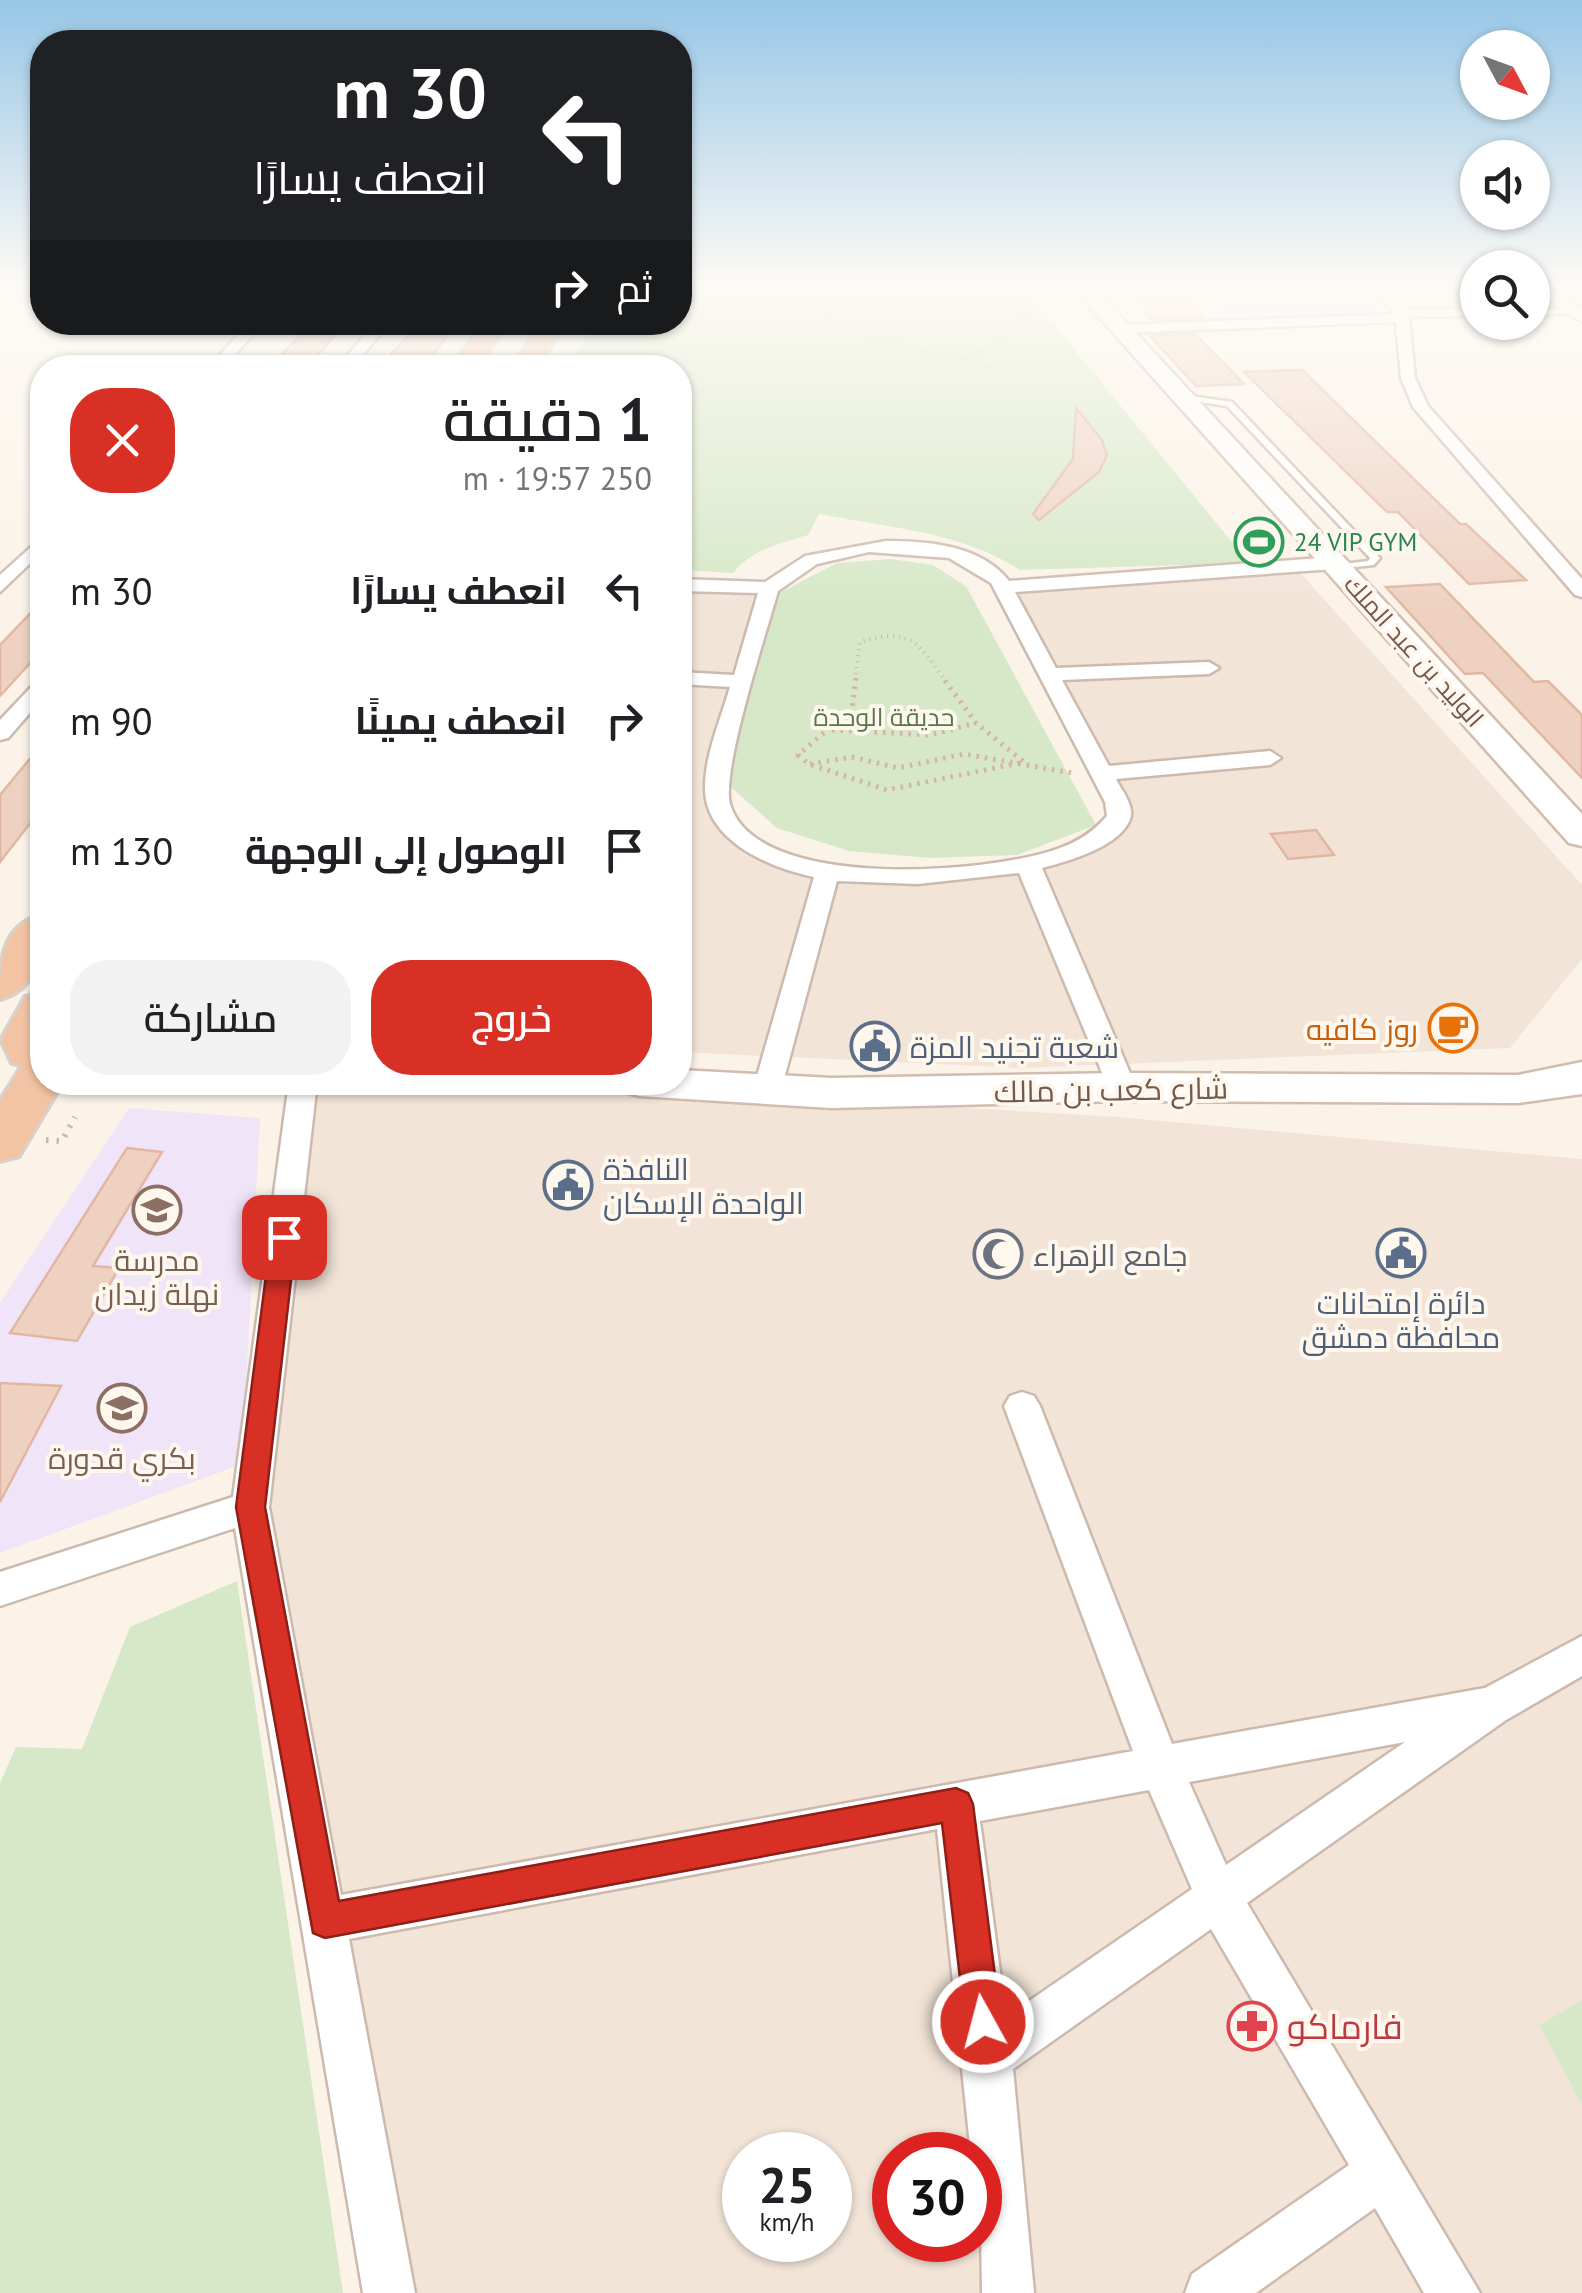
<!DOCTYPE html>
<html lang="ar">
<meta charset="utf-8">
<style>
:root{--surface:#fff;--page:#f2f2f2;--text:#202124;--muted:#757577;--accent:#d93025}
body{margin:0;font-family:"PT Sans",Cairo,sans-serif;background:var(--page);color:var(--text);direction:rtl;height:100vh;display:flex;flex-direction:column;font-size:38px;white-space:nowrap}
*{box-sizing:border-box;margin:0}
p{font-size:32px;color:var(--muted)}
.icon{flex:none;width:55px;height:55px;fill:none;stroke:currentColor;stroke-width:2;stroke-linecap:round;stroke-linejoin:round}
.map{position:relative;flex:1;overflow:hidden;direction:ltr}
.drawer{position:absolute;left:30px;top:355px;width:662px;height:740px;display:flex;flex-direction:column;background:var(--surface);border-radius:40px;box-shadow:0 2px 8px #0004;direction:rtl}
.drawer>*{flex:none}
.top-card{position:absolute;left:30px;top:30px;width:662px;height:305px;border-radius:40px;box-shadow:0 2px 8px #0004;direction:rtl;background:#202124;color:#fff;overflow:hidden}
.needle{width:65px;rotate:131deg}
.fabs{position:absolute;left:1460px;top:30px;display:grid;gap:20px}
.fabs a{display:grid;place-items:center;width:90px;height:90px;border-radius:50%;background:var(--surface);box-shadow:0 2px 8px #0004;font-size:50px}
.speed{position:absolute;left:722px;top:2132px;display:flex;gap:20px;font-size:50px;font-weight:700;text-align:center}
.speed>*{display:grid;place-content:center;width:130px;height:130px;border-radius:50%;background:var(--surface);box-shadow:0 2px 8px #0004;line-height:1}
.speed small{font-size:25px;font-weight:400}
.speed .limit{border:15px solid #d22;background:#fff;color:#111}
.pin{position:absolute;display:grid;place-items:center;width:85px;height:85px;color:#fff;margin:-42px;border-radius:20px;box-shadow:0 5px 15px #0006}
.me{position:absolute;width:110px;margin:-55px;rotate:353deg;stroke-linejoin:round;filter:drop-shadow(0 0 8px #0008)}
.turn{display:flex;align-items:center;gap:35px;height:210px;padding:0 40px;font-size:45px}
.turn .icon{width:130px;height:130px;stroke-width:2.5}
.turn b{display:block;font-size:70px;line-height:85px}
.then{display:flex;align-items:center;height:95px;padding:0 40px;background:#0003;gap:20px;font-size:38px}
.round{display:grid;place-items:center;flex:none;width:105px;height:105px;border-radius:40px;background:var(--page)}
.overview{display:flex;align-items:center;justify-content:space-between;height:170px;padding:0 40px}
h1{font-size:60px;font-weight:600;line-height:75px}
.action{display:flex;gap:20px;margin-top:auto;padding:20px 40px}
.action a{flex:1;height:115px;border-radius:40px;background:var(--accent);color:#fff;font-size:40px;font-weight:600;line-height:115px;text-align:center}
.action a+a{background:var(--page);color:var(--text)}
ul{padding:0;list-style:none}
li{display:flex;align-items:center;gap:30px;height:130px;padding:0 40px}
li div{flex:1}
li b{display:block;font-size:38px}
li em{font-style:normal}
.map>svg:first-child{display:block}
.residential{fill:#f2e4d7;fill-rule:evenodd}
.education{fill:#f0e4f8}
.green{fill:#d6e8c7}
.building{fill:#efd1c1;stroke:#e1b7a3;stroke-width:2.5}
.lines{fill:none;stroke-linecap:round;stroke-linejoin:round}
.service-casing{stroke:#cdbaaf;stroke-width:5}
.minor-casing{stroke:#cdbaaf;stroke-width:5}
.tertiary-casing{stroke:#cdbaaf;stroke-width:5}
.secondary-casing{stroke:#d1bcaf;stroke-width:5}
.trunk-casing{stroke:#d8d1cd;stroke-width:6}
.path-far3{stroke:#d4b4a4;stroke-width:2.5;stroke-dasharray:1 4;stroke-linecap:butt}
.path-far2{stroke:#d4b4a4;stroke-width:4;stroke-dasharray:1 5;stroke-linecap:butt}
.path-far1{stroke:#d4b4a4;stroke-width:5;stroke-dasharray:2.5 6;stroke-linecap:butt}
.path{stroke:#d4b4a4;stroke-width:6;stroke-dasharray:2.5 8;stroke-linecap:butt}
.service{fill:#fff;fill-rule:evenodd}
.minor{fill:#fff;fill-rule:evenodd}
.tertiary{fill:#fff;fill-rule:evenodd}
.secondary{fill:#fff;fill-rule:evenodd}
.trunk{fill:#f3c4a4;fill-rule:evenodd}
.route{fill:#d93025;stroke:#8d1f18;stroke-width:2.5}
.labels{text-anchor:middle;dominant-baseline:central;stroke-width:8;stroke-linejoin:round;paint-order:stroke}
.far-leisure-label{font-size:25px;fill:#27864d;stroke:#fef7ee;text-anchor:start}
.far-street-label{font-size:25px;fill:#74594d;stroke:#fef7ee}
.far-park-label{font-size:25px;fill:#577846;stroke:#fef7ee}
.food-label{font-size:30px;fill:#c56008;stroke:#fef7ee;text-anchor:end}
.service-label{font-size:30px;fill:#4e5e75;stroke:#fef7ee;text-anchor:start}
.street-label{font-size:30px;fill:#74594d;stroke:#fef7ee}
.worship-label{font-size:30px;fill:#5b616d;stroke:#fef7ee;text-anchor:start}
.education-label{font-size:30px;fill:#785e54;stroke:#fef7ee}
.near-health-label{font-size:35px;fill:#be3a42;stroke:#fef7ee;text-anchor:start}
</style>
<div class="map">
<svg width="1582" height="2293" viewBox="0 0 1582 2293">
<rect width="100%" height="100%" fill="#fbf3e8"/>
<path class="residential" d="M1293,565L1582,885V959L1510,1048L1021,1068L680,1052V585L769,588L715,791L742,836L827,874L1028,865L1115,824L1107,781L1004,587Z
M303,1083H546L1118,1117L1582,1159V2000L1539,2025L1582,2105V2293H389L250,1507ZM745,2155H830V2240H745ZM895,2155H980V2240H895Z"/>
<path class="education" d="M1211,289H1361L1388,318L1233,325Z
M129,1108L260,1118L242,1464L0,1553V1303Z"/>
<path class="green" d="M680,289H1025L1249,563L1020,570C963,532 885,527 819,514L808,535C778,544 753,549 733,573L680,570V368H566L594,323L680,322Z
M891,559L933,565L966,586L1096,825L1017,855L931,858L849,851L777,828L723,780L779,593L837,563Z
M237,1581L343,2293H0V1783L16,1747L82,1749L130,1627Z
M1582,2000V2105L1539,2025Z"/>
<path class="building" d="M1134,289L1186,290L1203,318L1151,320Z
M313,322H347L306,368H269Z
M420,323L456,324L423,368H378Z
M1195,334L1244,384L1196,386L1150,336Z
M1302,370L1460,524H1466L1526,580L1469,584L1398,512H1387L1244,372Z
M1076,408L1102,440L1107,455L1099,472L1039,520L1033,514L1073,459Z
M1440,584L1534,682L1548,681L1582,715V778L1483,673L1465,674L1386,587Z
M42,601V650L0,696V645Z
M42,744V808L0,862V795Z
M1316,830L1334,855L1288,859L1271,834Z
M127,1148L162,1152L93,1266L119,1268L77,1341L10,1333Z
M0,1383L61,1386L0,1502Z"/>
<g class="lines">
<g class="service-casing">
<path id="service" d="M1183,395L1232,402L1378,556L1380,558L1374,565L1335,569V565L1368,561L1370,558L1227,406L1180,399Z"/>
</g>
<g class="minor-casing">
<path id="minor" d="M1374,289H1387L1406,309L1478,308V316L1409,317L1415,378L1428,406L1582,579V597L1575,595L1413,407L1401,378L1396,322L1121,333L1114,329L1121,325L1395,314Z
M1532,308L1582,312L1532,316Z
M250,322H264L223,368H208Z
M377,322H391L351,368H336Z
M42,537V552L0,592V575Z
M886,541C928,541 981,545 1009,581L1334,557L1343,563L1334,569L1015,592L1056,668L1209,662L1219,668L1209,674L1062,680L1109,766L1270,751L1281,758L1270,765L1116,779C1121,789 1133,804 1131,816C1124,846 1066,862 1042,868L1136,1087L1132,1094H1112L1108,1087L1019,873L918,884L837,881L781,1090L767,1100L753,1090L814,877C775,869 719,847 707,804C698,770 721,719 730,687L680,684V672L734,675L758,593L680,591V579L765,582L805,556ZM869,552L949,558L991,583L1105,802L1107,816C1093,832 1078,842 1057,849C991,873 756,893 730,804C721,770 767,631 778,591L817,564Z
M42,681V699L8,738L0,740V720L35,683Z
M289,1082H317L269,1507L341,1895L1133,1751L1004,1406L1010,1396L1022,1392L1034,1396L1040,1406L1172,1744L1485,1688L1582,1636V1676L1506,1720L1247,1903L1480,2293H1424L1375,2208L1256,2293H1185L1192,2274L1349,2165L1211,1929L1013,2069L1034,2293H982L980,2155H971L937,1829L349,1939L415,2293H363L235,1528L0,1606V1572L233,1497ZM1405,1742L1226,1865L1189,1782ZM1149,1790L1192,1889L1006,2017L980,1821Z"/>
</g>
<g class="tertiary-casing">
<path id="tertiary" d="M1534,289H1554L1582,309V322Z"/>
</g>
<g class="secondary-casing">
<path id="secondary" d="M1074,289H1095L1582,814V846L1569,843Z
M1582,1062V1094L1518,1103L1122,1101L832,1108L639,1096L624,1092L618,1082H680V1070L832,1078L1122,1073L1518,1075Z"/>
</g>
<g class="trunk-casing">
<path id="trunk" d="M485,322H510L476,368H450Z
M542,322H566L536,368H511Z
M42,915C44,949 39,989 0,999C0,963 1,925 42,915Z
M42,993V1082H63L19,1156L0,1161V1101L22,1066L12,1063L1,1040L25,997Z"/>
</g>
<path class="path-far3" d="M823,289L831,328
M910,289L1022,313L1045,324H1069
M590,326L831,328L998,368
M963,359L1039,321"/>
<path class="path-far2" d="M855,680L860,642C911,627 916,641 945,680"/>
<path class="path-far1" d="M856,678L852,709L798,755L809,764L887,790L1024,762L976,723L943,678
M832,730L930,735L976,723
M810,764L852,757L898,768L964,754L1072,773"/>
<path class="path" d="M46,1140L62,1141L75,1117"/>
<use href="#service" class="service"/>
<use href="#minor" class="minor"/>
<use href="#tertiary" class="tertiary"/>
<use href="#secondary" class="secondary"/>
<use href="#trunk" class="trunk"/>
</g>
<linearGradient id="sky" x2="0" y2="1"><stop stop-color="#97c6e6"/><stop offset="0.47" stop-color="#fdfaf5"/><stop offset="1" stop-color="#fdfaf5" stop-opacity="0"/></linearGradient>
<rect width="1582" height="610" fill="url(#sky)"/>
<path class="route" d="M284,1228L296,1237L265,1507L339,1901L956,1788L968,1793L973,1804L1001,2022L996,2034L983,2040L971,2034L965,2022L942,1823L325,1938L313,1933L236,1507L271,1237Z"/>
<defs>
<g id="stadium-ring" transform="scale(2.5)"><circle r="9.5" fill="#fef7ee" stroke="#2e9e5b" stroke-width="1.5"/><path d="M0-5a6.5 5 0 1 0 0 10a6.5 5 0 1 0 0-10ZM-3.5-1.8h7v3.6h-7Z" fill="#2e9e5b"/></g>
<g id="cafe-ring" transform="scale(2.5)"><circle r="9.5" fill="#fef7ee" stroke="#e8710a" stroke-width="1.5"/><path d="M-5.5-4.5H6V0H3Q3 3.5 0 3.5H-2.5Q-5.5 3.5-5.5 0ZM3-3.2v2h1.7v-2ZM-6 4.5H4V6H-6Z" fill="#e8710a"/></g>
<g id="civic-ring" transform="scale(2.5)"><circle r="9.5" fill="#fef7ee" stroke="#5c6f8a" stroke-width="1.5"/><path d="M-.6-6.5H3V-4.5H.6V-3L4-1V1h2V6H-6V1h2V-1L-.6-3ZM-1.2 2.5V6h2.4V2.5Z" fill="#5c6f8a"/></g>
<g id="school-ring" transform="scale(2.5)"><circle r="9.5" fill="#fef7ee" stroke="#8d6e63" stroke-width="1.5"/><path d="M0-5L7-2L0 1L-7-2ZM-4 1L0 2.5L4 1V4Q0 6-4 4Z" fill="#8d6e63"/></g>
<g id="mosque-ring" transform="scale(2.5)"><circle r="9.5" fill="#fef7ee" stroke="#6b7280" stroke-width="1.5"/><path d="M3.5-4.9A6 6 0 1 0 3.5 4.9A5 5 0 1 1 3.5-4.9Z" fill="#6b7280"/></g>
<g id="pharmacy-ring" transform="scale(2.5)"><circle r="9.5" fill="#fef7ee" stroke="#e0444e" stroke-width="1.5"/><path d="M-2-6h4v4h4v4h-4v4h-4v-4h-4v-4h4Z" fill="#e0444e"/></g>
</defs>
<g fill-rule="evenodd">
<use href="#stadium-ring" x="1259" y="542"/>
<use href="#cafe-ring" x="1453" y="1028"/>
<use href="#civic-ring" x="875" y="1046"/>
<use href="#civic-ring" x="568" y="1185"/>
<use href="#school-ring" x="157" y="1210"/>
<use href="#civic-ring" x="1401" y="1253"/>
<use href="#mosque-ring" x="998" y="1254"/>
<use href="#school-ring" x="122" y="1408"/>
<use href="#pharmacy-ring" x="1252" y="2026"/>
</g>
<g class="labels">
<g class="far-leisure-label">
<text x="1294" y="542">24 VIP GYM</text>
</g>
<g class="far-street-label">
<text transform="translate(1414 651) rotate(48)">الوليد بن عبد الملك</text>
</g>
<g class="far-park-label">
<text x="884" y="717">حديقة الوحدة</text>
</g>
<g class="food-label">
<text x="1418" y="1028">روز كافيه</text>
</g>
<g class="service-label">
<text x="910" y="1046">شعبة تجنيد المزة</text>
<text x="603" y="1168">النافذة<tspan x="603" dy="34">الواحدة الإسكان</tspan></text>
<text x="1401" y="1302" text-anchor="middle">دائرة إمتحانات<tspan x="1401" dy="34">محافظة دمشق</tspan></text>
</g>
<g class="street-label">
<text transform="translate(1111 1089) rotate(-1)">شارع كعب بن مالك</text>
</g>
<g class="worship-label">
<text x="1033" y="1254">جامع الزهراء</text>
</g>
<g class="education-label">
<text x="157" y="1259">مدرسة<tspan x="157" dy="34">نهلة زيدان</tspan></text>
<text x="122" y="1457">بكري قدورة</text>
</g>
<g class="near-health-label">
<text x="1287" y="2026">فارماكو</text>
</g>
</g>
</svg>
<div class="fabs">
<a><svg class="needle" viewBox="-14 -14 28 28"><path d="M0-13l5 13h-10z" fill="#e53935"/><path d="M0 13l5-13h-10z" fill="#757577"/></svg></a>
<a><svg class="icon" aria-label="sound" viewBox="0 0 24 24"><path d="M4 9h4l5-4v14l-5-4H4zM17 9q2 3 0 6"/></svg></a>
<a><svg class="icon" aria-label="search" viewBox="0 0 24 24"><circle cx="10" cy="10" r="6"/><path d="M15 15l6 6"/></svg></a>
</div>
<div class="speed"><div>25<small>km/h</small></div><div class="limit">30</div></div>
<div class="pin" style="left:284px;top:1237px;background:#d93025"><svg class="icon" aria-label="arrive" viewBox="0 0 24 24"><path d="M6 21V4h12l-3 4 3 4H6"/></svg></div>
<svg class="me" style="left:983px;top:2022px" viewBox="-20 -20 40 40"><circle r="17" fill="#d93025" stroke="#fff" stroke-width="3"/><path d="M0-11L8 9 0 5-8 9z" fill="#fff"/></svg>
<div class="top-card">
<div class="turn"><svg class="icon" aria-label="left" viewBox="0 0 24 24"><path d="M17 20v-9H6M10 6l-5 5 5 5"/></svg><div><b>30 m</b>انعطف يسارًا</div></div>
<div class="then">ثم<svg class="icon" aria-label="right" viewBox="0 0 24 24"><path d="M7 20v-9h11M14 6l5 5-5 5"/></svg></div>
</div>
<section class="drawer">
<div class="overview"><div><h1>1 دقيقة</h1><p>250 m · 19:57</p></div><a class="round" style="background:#d93025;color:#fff"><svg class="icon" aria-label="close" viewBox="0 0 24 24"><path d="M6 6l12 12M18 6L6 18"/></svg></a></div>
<ul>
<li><svg class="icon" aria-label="left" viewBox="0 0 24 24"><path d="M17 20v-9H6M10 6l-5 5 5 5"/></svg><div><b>انعطف يسارًا</b></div><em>30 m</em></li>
<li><svg class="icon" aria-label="right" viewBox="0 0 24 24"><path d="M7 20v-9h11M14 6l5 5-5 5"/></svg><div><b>انعطف يمينًا</b></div><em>90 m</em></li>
<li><svg class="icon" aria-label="arrive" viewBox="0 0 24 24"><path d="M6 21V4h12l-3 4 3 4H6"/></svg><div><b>الوصول إلى الوجهة</b></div><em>130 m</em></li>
</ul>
<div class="action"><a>خروج</a><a>مشاركة</a></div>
</section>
</div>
